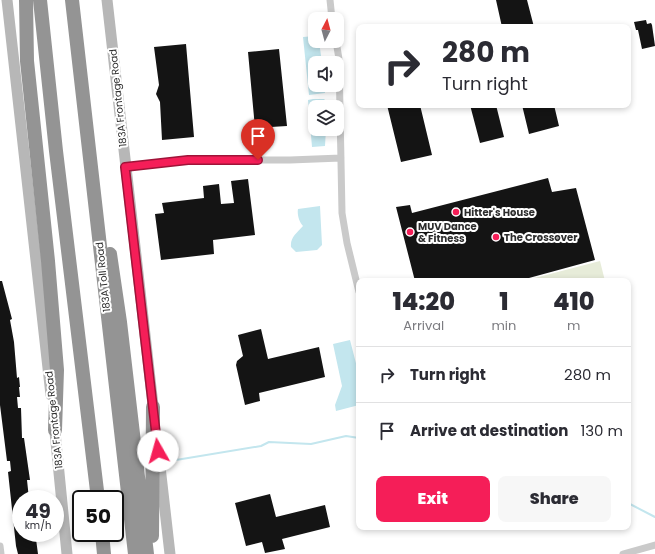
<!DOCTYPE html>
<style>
:root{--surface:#fff;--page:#f7f7f7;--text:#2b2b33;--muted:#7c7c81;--line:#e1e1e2;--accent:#f51e58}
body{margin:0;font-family:Poppins,sans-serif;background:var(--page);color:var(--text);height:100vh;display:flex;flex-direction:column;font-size:15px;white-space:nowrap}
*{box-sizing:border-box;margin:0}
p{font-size:13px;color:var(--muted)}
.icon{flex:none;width:22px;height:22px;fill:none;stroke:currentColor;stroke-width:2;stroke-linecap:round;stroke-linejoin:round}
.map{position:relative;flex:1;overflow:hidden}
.sheet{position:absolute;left:356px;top:278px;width:275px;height:252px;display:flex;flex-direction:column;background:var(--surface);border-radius:8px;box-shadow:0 2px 6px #0003}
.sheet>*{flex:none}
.top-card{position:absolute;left:356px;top:24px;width:275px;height:84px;border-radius:8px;box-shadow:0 2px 6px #0003;background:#fff;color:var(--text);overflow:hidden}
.needle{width:26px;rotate:6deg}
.controls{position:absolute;left:308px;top:12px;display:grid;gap:8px}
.controls a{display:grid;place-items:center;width:36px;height:36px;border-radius:8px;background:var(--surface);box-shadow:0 2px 6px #0003;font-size:20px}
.speed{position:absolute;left:12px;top:490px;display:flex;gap:8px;font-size:20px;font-weight:700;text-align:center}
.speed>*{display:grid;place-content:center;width:52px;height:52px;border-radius:50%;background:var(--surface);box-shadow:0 2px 6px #0003;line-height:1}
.speed small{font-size:10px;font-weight:400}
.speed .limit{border:2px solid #111;border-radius:6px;background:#fff;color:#111}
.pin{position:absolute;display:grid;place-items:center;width:34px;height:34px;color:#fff;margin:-41px -17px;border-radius:50% 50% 50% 0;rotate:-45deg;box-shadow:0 0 4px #0007}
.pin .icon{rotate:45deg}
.me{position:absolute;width:44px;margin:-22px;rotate:353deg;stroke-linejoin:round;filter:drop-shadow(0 0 3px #0008)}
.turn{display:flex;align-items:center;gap:14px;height:84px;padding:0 20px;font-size:18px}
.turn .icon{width:52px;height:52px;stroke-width:2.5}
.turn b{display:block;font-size:28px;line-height:34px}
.eta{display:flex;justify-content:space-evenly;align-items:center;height:68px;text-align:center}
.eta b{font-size:24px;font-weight:800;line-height:28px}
.action{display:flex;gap:8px;margin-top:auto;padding:8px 20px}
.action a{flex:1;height:46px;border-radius:8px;background:var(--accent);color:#fff;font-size:16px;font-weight:800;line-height:46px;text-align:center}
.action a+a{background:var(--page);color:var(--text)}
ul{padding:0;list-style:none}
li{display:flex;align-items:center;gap:12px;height:56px;padding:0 20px;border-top:1px solid var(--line)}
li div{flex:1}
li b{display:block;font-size:15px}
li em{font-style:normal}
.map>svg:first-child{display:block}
.green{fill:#e7ecd9}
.water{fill:#c3e6ee}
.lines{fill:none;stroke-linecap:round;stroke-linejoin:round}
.stream{stroke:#c3e6ee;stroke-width:2}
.building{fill:#141414}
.street{stroke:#cacaca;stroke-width:7}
.secondary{stroke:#b7b7b7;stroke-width:11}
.highway{stroke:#949494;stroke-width:14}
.route-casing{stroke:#9f1439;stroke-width:10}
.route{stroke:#f51e58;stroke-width:7}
.poi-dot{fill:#f51e58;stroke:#fff;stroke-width:1.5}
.labels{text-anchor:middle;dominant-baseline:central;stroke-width:4;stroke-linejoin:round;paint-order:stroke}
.street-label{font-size:10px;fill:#2d2d2d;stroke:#fff}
.poi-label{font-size:10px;font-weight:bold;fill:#2d2d2d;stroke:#fff;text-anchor:start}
</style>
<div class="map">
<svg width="655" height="554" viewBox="0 0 655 554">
<rect width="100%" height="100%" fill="#fff"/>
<path class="green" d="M600,261L605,281H523Z"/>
<path class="water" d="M315,36V41H319L322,63H315V85H324L325,93L309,95L303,37Z
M313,99H324L326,101V107H315V129H326L325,146L312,147L308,100Z
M320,206L322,245L317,250L296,252L291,247C290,237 297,233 303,226C299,222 297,214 298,209Z
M350,340L359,375V405L336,411L335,405L342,386L333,344Z"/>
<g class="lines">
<path class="stream" d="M170,461L261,446L269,442L311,444L346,436L359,438
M628,503L655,517"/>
</g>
<path class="building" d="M496,0H527L534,27H502Z
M646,20L647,24L651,23L652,25L655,46L642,49L638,30H636L634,22Z
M186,44L194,137L162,140L160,102L156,94L159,85L154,47Z
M279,49L287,126L255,128L248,52Z
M387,105H420L432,155L401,162Z
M470,105H496L504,137L480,143Z
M522,105H554L559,126L529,134Z
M548,178L552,192L576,188L595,260L518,281H415L396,207L410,205L412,213Z
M248,179L255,235L213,240L214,254L161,260L155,214L164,213L162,203L204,198L203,186L219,184L221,204L234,203L231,181Z
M0,281H2L12,319L10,320L14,342L17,378L19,377L20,387H19L20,397H17L18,408H21L22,438H24L30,480H27L29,499H21V534L33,533L34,539H36L38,554H18L16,546L8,472L11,471L10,461H7L0,405Z
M261,329L268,359L319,347L325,377L259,393L260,401L245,405L236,365L237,361L243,356L238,335Z
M270,494L276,517L325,505L330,527L282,539L285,549L265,553L262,542L246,546L235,503Z"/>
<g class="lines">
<path class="street" d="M330,0L332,19
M336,41L339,59L342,213L347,243L359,292
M125,167L188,160H290L341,158
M0,546L1,554
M623,554L655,545"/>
<path class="secondary" d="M7,0L51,395
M107,0L154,414
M54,422L67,554
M158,449L170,554"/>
<path class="highway" d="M26,0L27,61L48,261L57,370L55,430
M40,0L56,151L98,499
M72,0L135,554
M110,254L120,322L147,554
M102,533L104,554
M152,536L153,407"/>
</g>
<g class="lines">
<g class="route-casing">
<path id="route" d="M158,451L125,167L188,160H258"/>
</g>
<use href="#route" class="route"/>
</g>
<g class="poi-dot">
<circle cx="456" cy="212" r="4"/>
<circle cx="410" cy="232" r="4"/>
<circle cx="496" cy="237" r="4"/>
</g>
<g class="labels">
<g class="street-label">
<text transform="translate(118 98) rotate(-96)">183A Frontage Road</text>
<text transform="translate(103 277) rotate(-96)">183A Toll Road</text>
<text transform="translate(54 420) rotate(-96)">183A Frontage Road</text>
</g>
<g class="poi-label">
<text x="464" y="212">Hitter's House</text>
<text x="418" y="226">MUV Dance<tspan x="418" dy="12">&amp; Fitness</tspan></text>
<text x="504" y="237">The Crossover</text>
</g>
</g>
</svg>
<div class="controls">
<a><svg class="needle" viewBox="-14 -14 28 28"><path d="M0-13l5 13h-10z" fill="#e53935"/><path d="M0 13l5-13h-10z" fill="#7c7c81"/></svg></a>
<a><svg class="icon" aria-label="sound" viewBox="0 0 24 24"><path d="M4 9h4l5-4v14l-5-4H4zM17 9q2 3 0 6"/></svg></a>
<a><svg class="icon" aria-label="layers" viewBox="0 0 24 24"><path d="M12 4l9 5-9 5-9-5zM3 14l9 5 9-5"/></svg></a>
</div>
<div class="speed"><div>49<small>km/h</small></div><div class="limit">50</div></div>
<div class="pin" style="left:258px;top:160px;background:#d93025"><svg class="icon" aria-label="arrive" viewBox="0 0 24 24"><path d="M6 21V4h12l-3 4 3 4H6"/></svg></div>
<svg class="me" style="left:158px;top:451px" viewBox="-20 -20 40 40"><circle r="19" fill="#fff"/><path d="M0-13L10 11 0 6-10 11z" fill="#f51e58"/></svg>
<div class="top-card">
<div class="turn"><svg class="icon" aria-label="right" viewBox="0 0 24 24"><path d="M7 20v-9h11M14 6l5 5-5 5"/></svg><div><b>280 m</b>Turn right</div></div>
</div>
<section class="sheet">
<div class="eta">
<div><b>14:20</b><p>Arrival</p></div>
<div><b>1</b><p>min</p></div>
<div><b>410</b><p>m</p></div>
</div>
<ul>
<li><svg class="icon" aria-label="right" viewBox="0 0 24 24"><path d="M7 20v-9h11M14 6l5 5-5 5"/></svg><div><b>Turn right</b></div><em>280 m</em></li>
<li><svg class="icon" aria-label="arrive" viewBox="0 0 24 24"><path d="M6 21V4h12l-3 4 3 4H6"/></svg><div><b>Arrive at destination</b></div><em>130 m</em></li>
</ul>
<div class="action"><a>Exit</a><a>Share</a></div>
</section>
</div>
